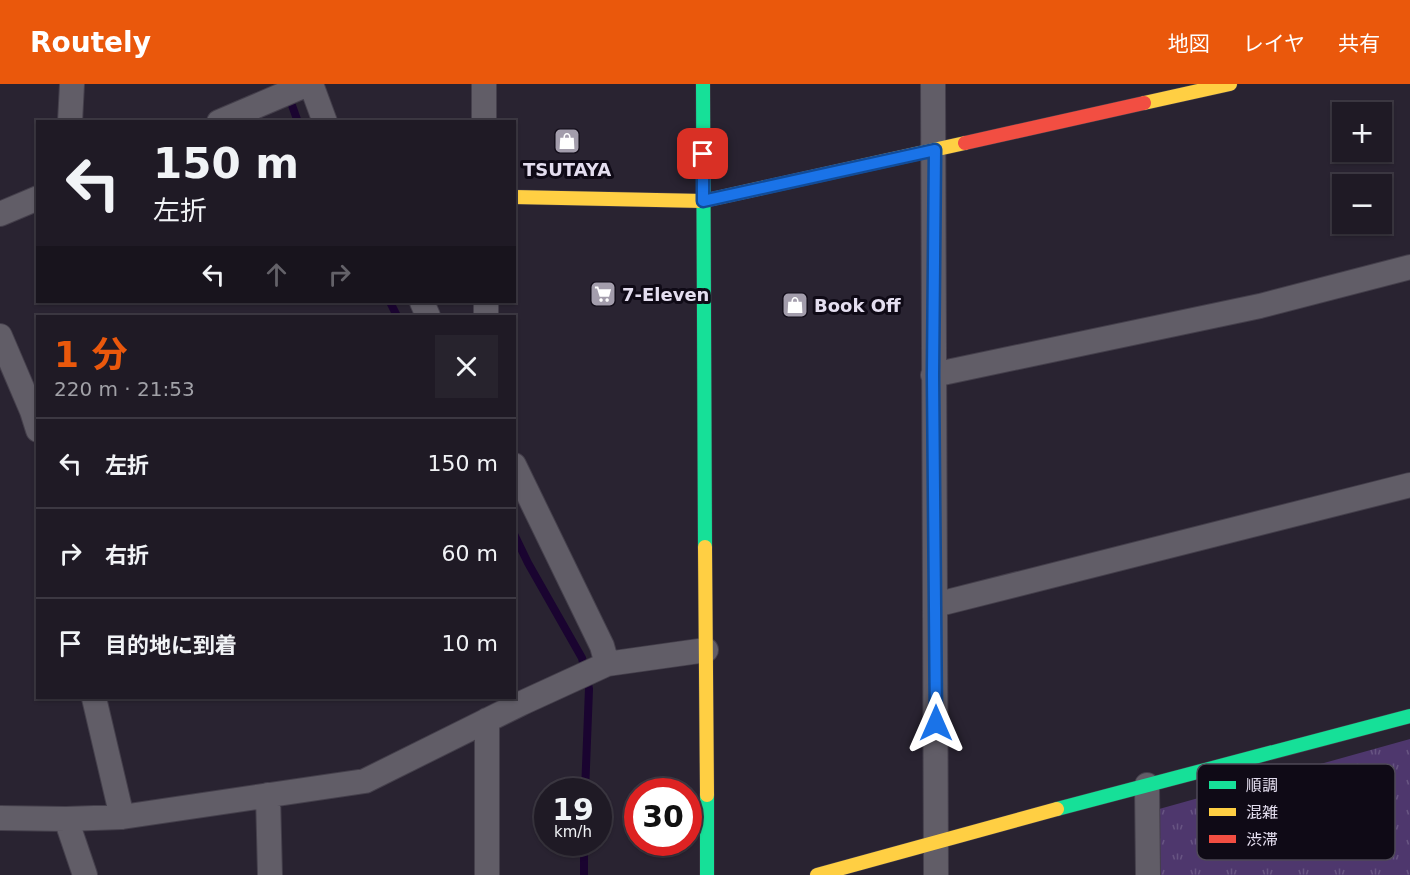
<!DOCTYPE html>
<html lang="ja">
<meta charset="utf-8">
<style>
:root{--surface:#1f1a25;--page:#27232d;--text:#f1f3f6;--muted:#a1a1a7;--line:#3c3842;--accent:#ea580c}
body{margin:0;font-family:"DejaVu Sans","Noto Sans JP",sans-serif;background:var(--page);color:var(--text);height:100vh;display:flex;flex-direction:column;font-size:22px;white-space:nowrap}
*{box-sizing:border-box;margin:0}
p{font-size:20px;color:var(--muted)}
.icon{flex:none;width:33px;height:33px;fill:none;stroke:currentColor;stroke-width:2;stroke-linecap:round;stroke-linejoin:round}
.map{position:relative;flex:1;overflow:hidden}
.side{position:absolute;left:36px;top:231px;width:480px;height:384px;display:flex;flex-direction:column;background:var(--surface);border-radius:0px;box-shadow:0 2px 4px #0004,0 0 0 2px var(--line)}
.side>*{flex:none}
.top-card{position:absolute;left:36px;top:36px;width:480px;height:183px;border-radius:0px;box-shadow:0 2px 4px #0004,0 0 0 2px var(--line);background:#1f1a25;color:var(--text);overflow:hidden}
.buttons{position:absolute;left:1332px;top:18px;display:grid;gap:12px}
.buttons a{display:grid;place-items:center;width:60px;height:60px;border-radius:0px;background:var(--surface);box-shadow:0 2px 4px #0004,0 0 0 2px var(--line);font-size:30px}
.speed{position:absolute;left:534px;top:694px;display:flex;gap:12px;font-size:30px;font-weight:700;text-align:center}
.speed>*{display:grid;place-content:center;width:78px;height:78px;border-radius:50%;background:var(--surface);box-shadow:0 2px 4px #0004,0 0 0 2px var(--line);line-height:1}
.speed small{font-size:15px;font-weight:400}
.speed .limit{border:9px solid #d22;background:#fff;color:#111}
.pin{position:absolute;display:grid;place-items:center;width:51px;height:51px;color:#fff;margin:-26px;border-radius:12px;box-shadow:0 3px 9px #0006}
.me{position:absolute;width:66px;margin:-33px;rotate:0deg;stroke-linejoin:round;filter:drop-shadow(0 0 4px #0008)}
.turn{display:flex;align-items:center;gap:21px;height:126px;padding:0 18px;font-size:27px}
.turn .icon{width:78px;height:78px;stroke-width:2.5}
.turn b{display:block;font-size:42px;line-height:51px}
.lanes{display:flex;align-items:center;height:57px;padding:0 18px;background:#0003;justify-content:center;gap:30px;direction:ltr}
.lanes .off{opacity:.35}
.round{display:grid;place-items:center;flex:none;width:63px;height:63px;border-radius:0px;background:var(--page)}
.head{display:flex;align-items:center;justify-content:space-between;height:102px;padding:0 18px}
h1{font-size:36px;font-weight:700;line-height:45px;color:var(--accent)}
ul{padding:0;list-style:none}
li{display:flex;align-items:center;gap:18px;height:90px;padding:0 18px;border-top:2px solid var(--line)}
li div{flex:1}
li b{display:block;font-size:22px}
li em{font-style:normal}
header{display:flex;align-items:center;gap:36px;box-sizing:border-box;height:84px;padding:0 30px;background:var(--accent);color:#fff}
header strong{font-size:28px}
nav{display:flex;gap:33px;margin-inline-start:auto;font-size:21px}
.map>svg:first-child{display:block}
.park{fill:url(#park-tufts)}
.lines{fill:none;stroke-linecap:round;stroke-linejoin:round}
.stream{stroke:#1a0430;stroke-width:8}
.street-casing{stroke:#443f4b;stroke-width:26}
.fast-casing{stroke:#443f4b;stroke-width:15}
.slow-casing{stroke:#443f4b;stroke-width:15}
.jam-casing{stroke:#443f4b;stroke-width:15}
.street{stroke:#615d67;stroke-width:24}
.fast{stroke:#16e098;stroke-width:14}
.slow{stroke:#ffcf43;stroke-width:14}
.jam{stroke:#f24e42;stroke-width:14}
.route-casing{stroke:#114b97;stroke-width:15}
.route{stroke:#1a73e8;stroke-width:10}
.labels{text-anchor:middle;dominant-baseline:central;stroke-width:6;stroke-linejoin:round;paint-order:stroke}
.poi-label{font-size:18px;font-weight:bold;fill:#e4deef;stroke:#0f0a16;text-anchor:start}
.key{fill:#0f0a16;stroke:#4f4a57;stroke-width:1.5}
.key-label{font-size:16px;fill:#e4deef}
</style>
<header>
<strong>Routely</strong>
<nav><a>地図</a><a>レイヤ</a><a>共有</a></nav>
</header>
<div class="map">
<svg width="1410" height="791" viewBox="0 0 1410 791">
<defs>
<pattern id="park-tufts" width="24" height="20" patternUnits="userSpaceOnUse" patternTransform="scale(1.5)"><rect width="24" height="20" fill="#4e376d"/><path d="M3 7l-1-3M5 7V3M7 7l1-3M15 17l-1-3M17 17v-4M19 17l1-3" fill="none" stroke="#675482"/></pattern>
</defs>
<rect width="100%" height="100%" fill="#292331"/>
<path class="park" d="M1410,655V791H1153L1152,727Z"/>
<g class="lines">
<path class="stream" d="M289,13L298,38
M390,218L397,232
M514,450L528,479L582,574L589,605L585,708
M584,759V791"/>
<g class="street-casing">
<path id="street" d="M311,0L325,38
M484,0V38
M933,0L936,791
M70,38L72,0
M219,38L308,0
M0,130L38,114
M422,218L428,232
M486,218V232
M0,252L32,327L38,346
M933,291L1260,222L1410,183
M514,381L602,562L607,580
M935,521L1410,401
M94,614L122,733
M487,636V791
M1147,701L1148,791
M268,711L270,791
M0,734L66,735L122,733L365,697L522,619L607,580L706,566
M66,735L85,791"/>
</g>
<g class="fast-casing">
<path id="fast" d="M703,0L705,463
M707,711V791
M1057,725L1410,632"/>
</g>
<g class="slow-casing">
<path id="slow" d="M1144,19L1230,0
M514,113L703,117L965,59
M705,463L707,711
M817,791L1057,725"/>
</g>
<g class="jam-casing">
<path id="jam" d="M965,59L1144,19"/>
</g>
<use href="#street" class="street"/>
<use href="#fast" class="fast"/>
<use href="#slow" class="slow"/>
<use href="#jam" class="jam"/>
</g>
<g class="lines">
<g class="route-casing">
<path id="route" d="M703,70V117L935,66L933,291L936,639"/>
</g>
<use href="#route" class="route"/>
</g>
<defs>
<g id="shop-square" transform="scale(1.35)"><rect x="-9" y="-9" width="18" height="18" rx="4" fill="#a39dac" stroke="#0f0a16"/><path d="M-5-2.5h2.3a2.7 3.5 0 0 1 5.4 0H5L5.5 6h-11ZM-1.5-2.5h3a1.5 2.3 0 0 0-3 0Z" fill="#fff"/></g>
<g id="supermarket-square" transform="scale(1.35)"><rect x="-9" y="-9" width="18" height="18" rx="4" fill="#a39dac" stroke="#0f0a16"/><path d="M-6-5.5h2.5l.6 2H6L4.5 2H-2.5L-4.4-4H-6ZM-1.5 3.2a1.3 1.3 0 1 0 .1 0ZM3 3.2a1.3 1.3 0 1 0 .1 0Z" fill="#fff"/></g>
</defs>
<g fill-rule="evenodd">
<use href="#shop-square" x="567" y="57"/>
<use href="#supermarket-square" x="603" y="210"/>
<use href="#shop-square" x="795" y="221"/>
</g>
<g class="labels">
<g class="poi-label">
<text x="567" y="85" text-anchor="middle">TSUTAYA</text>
<text x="622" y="210">7-Eleven</text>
<text x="814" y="221">Book Off</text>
</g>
</g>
<rect x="1197" y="680" width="198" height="96" rx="9" class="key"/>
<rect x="1209" y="697" width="27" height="8" fill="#16e098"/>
<rect x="1209" y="724" width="27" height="8" fill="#ffcf43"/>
<rect x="1209" y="751" width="27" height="8" fill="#f24e42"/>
<g class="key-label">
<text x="1246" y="707">順調</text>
<text x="1246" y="734">混雑</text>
<text x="1246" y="761">渋滞</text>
</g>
</svg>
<div class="buttons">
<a>+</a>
<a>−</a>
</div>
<div class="speed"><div>19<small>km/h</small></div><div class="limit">30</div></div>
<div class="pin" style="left:703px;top:70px;background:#d93025"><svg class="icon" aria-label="arrive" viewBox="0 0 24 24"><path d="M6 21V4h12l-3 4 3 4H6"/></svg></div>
<svg class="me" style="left:936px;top:639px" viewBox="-20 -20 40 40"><path d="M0-17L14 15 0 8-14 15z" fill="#1a73e8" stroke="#fff" stroke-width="4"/></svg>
<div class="top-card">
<div class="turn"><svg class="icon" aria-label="left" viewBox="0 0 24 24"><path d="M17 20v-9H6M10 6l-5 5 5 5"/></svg><div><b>150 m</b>左折</div></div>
<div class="lanes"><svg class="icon" aria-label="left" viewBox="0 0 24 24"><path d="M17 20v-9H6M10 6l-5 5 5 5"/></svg><svg class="icon off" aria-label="ahead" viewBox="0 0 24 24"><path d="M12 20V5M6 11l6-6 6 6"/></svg><svg class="icon off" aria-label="right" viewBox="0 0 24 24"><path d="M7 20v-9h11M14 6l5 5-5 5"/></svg></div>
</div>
<section class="side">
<div class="head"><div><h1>1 分</h1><p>220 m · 21:53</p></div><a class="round"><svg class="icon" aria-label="close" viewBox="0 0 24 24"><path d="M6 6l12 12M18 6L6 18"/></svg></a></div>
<ul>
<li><svg class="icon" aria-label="left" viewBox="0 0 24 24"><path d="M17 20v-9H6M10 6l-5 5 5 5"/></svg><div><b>左折</b></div><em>150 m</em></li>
<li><svg class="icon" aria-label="right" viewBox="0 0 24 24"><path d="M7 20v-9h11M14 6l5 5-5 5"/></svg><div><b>右折</b></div><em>60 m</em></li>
<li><svg class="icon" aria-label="arrive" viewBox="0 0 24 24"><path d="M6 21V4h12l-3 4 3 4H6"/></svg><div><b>目的地に到着</b></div><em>10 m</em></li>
</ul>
</section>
</div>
